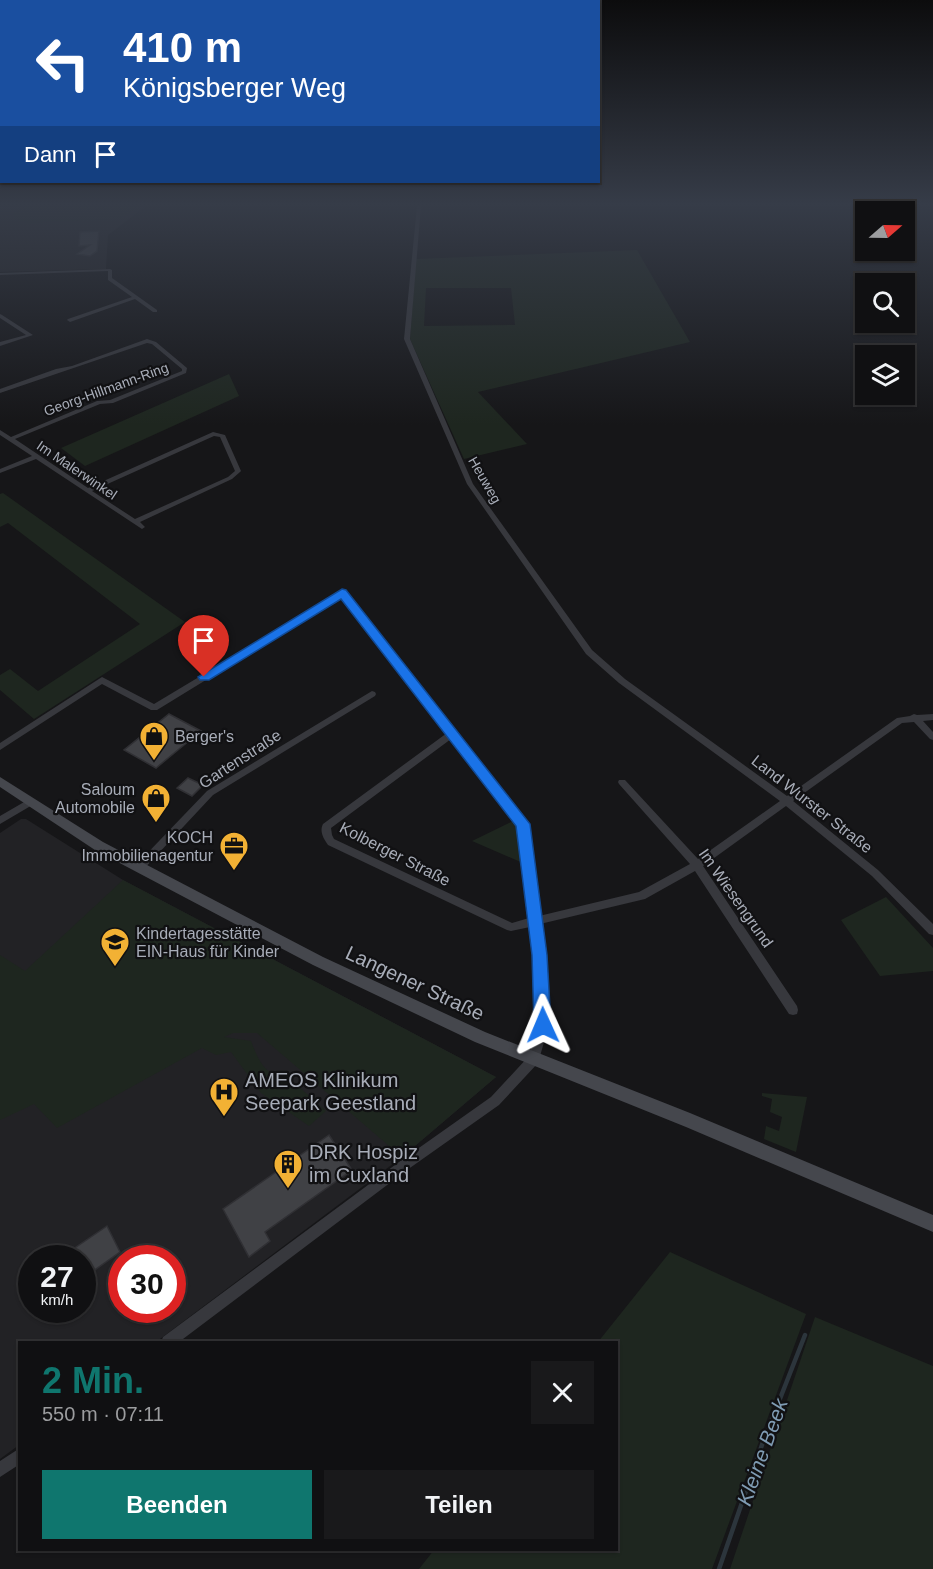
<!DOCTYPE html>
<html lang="de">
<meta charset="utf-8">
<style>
:root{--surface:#101012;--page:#19191b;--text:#f1f3f6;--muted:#9c9d9f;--line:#303032;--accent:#0f766e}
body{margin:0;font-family:Arial,sans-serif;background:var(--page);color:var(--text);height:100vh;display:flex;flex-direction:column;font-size:22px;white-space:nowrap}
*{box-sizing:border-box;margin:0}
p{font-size:20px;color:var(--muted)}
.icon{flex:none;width:33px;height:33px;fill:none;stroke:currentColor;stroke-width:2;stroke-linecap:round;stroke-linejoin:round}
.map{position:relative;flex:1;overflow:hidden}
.details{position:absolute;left:18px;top:1341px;width:600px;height:210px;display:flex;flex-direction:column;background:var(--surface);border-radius:0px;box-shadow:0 2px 4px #0004,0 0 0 2px var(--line)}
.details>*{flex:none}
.banner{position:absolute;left:0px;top:0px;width:600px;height:183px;box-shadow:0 2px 4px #0004,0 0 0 2px var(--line);background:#1a4fa0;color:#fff;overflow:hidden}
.needle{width:39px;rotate:70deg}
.fabs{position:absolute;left:855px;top:201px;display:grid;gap:12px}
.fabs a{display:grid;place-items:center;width:60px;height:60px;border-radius:0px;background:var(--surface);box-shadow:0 2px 4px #0004,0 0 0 2px var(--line);font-size:30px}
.speed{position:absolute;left:18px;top:1245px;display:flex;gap:12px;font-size:30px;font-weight:700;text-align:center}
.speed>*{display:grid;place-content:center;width:78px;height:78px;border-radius:50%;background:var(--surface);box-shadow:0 2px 4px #0004,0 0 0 2px var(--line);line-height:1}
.speed small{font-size:15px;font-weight:400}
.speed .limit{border:9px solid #d22;background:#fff;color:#111}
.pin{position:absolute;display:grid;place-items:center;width:51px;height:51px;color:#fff;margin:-62px -26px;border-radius:50% 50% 50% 0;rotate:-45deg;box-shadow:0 0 6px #0007}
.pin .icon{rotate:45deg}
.me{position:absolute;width:66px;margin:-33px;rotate:359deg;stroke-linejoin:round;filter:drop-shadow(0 0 4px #0008)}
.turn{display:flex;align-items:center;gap:21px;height:126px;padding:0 24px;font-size:27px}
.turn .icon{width:78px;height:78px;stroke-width:2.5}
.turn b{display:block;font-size:42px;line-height:51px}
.then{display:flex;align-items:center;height:57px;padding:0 24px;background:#0003;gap:12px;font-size:22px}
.round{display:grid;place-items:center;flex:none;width:63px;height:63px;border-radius:0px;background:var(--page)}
.summary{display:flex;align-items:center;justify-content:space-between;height:102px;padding:0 24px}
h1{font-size:36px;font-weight:700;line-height:45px;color:var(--accent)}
.button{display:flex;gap:12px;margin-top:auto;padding:12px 24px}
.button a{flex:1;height:69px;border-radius:0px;background:var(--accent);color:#fff;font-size:24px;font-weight:700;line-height:69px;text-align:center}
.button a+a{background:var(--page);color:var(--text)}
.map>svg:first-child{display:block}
.built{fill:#222225;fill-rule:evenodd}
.green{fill:#1e261f;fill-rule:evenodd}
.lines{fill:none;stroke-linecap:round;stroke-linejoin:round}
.stream{stroke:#2c353c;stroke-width:4.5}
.building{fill:#404145;stroke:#303034;stroke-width:1.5}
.street{fill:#37383d;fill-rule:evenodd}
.secondary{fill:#45474d;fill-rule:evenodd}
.route{fill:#1a73e8;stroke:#114b97;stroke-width:1.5}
.labels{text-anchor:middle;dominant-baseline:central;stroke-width:4.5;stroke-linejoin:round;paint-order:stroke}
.far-street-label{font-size:14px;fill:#a8adb8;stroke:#111113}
.poi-label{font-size:16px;fill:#a8adb8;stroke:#111113;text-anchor:start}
.street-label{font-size:16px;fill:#a8adb8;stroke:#111113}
.near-street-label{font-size:20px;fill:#a8adb8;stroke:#111113}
.near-poi-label{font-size:20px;fill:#a8adb8;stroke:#111113;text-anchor:start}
.near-water-label{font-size:21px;font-style:italic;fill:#7f9bb3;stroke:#111113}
</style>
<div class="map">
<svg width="933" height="1569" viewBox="0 0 933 1569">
<rect width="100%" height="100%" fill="#161618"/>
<path class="built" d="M0,206H146L108,235L106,269L0,272Z
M21,819H26L123,880L496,1077L402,1157L156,1342H20L19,1445L0,1459V833ZM32,1258H82V1310H32ZM122,1258H172V1310H122Z"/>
<path class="green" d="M25,206H138L139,207L118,219L27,223L16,219L13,214Z
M637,250L690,342L478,392L527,444L464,459L410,339L416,259ZM426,288H511L515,325L424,326Z
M229,374L239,396L85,466L61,448Z
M3,493L185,622L34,719L0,690V675L10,669L38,691L140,624L8,523L0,527V494Z
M515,820L520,829L523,863L472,841Z
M123,880L496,1077L402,1157L257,1033H233L224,1037L251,1041C258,1059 265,1078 287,1076L326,1111L309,1126L261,1093L231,1052L216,1055L202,1048L57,1128L34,1104L0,1120V955L25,971Z
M886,897L933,948V971L880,976L841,920Z
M762,1093L807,1097L796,1152L764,1139L766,1126L779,1131L782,1117L770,1112L772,1099L762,1096Z
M670,1252L806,1314L712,1569H419L434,1550H616V1342H598Z
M815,1317L933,1366V1569H730Z"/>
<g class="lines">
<path class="stream" d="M719,1569L763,1442L805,1335"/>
</g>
<path class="building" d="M99,231L97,251L90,256L77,254L90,245L79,246L80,232Z
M169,714L201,731L156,768L124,750Z
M188,778L203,785L192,796L177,788Z
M329,1135L352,1170L265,1232L270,1241L249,1257L223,1209Z
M107,1226L120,1252L82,1279V1258H60Z"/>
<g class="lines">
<path class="street" d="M417,206H421L410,339L473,484L592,650L625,679L787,796L897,718L910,716L914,714L917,715L933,714V720L923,721L933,732V740L930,739L914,722L902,723L793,801L878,870L933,924V935L929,934L872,876L786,806L703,866L797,1006L798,1010L797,1014L793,1015L789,1014L695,871L645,899L540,924L546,972L549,1025L538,1063L499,1105L407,1170L179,1342H161L163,1337L399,1162L491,1097L529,1056L537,1025L536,972L530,927L511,931L507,930L328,845C324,839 319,832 323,824L447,733L341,597L157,710H151L102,684L0,750V743L102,677L154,704L342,591H345L526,821L539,916L639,892L690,864L619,784L618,782L619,780H625L698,859L780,801L619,683L586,654L467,484L404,339ZM451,739L518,825L529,918L512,923L334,839L332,835L331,828Z
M110,269L112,270V278L157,310V312H153L135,299L70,322L67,320L68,319L132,297L108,280V271L0,275V273Z
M0,314L2,315L33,335L0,346V342L26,335L0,318Z
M147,339L156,342L187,368L186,373L113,403L100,404L15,439L88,488L213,432L225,435L241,471L240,472L232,479L140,522L145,527L142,529L36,459L0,473V469L32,456L0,435V430L11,437L97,401L110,400L182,371V369L152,344L147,343L0,393V389L56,369L72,366ZM214,436L220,437L235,471L228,477L135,519L92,491Z
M372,691L375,692L376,694L375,696L213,795L142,871L139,872L136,871L134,868L136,865L207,791Z
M31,798L34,800L36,802L34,804L0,824V816Z
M20,1448V1464L0,1477V1461Z"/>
<path class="secondary" d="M0,777L103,842L323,957L485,1032L690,1113L933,1215V1232L686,1127L475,1042L313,965L95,850L0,787Z"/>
</g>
<linearGradient id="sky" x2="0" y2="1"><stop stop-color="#0c0c0d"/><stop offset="0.48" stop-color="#363c48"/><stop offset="1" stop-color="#363c48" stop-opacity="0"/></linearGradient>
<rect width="933" height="425" fill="url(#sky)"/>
<path class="route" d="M342,589L346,590L530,824L547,955L551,1025L548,1031L543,1033L537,1031L534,1025L532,955L516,826L341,599L209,680H200L198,677Z"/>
<defs>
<g id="shop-pin" transform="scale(1.5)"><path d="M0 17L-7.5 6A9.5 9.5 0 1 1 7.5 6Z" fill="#f2b134" stroke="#111113"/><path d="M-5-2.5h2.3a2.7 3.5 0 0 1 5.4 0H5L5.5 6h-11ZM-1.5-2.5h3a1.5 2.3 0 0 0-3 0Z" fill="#111"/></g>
<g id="office-pin" transform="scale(1.5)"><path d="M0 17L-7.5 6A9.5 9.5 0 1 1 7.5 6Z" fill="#f2b134" stroke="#111113"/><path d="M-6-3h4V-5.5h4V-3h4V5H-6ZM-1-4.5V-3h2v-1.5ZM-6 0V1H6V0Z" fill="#111"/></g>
<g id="school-pin" transform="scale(1.5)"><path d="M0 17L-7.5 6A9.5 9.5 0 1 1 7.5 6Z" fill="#f2b134" stroke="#111113"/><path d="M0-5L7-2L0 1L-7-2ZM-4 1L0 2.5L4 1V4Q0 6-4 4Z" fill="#111"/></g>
<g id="hospital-pin" transform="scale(1.5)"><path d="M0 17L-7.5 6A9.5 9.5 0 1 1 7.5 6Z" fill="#f2b134" stroke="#111113"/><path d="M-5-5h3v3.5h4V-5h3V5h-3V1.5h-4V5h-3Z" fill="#111"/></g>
<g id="building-pin" transform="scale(1.5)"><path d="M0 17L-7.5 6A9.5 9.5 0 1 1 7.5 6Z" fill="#f2b134" stroke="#111113"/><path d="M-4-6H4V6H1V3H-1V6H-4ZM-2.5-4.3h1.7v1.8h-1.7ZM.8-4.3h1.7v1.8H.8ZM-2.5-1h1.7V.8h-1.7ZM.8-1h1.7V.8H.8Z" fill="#111"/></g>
</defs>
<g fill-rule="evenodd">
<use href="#shop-pin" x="154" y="736"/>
<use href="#shop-pin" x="156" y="798"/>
<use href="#office-pin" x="234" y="846"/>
<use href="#school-pin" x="115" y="942"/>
<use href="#hospital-pin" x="224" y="1092"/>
<use href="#building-pin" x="288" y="1164"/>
</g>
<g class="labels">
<g class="far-street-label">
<text transform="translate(106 389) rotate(-20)">Georg-Hillmann-Ring</text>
<text transform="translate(77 470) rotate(34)">Im Malerwinkel</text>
<text transform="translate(485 480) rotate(60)">Heuweg</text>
</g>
<g class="poi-label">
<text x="175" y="736">Berger's</text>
<text x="135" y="789" text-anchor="end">Saloum<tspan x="135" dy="18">Automobile</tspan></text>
<text x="213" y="837" text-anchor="end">KOCH<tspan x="213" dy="18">Immobilienagentur</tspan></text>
<text x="136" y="933">Kindertagesstätte<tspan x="136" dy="18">EIN-Haus für Kinder</tspan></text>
</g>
<g class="street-label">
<text transform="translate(240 759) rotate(-33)">Gartenstraße</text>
<text transform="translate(812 804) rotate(38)">Land Wurster Straße</text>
<text transform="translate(395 854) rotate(27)">Kolberger Straße</text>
<text transform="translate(736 898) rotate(55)">Im Wiesengrund</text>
</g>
<g class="near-street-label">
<text transform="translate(415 983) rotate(25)">Langener Straße</text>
</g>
<g class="near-poi-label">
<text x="245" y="1080">AMEOS Klinikum<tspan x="245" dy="23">Seepark Geestland</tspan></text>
<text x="309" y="1152">DRK Hospiz<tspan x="309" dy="23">im Cuxland</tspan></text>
</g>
<g class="near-water-label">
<text transform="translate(762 1452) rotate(-70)">Kleine Beek</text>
</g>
</g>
</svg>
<div class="fabs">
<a><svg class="needle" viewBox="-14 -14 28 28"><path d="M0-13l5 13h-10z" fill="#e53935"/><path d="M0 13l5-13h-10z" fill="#9c9d9f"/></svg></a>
<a><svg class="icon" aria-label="search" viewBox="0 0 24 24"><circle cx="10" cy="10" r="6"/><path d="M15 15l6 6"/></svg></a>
<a><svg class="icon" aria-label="layers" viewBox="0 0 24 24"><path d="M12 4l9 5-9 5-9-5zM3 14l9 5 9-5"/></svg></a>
</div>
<div class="speed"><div>27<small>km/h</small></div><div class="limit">30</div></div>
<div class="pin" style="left:204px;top:677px;background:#d93025"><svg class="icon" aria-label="arrive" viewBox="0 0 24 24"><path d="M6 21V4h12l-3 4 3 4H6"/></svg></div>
<svg class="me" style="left:543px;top:1025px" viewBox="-20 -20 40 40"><path d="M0-17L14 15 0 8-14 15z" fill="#1a73e8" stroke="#fff" stroke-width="4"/></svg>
<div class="banner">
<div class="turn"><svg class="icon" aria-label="left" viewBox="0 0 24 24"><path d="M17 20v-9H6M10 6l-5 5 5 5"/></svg><div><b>410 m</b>Königsberger Weg</div></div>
<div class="then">Dann<svg class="icon" aria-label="arrive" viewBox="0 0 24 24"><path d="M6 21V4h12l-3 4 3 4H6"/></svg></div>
</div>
<section class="details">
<div class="summary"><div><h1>2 Min.</h1><p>550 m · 07:11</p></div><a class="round"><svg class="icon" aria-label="close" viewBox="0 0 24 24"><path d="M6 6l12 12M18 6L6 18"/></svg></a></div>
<div class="button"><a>Beenden</a><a>Teilen</a></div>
</section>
</div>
